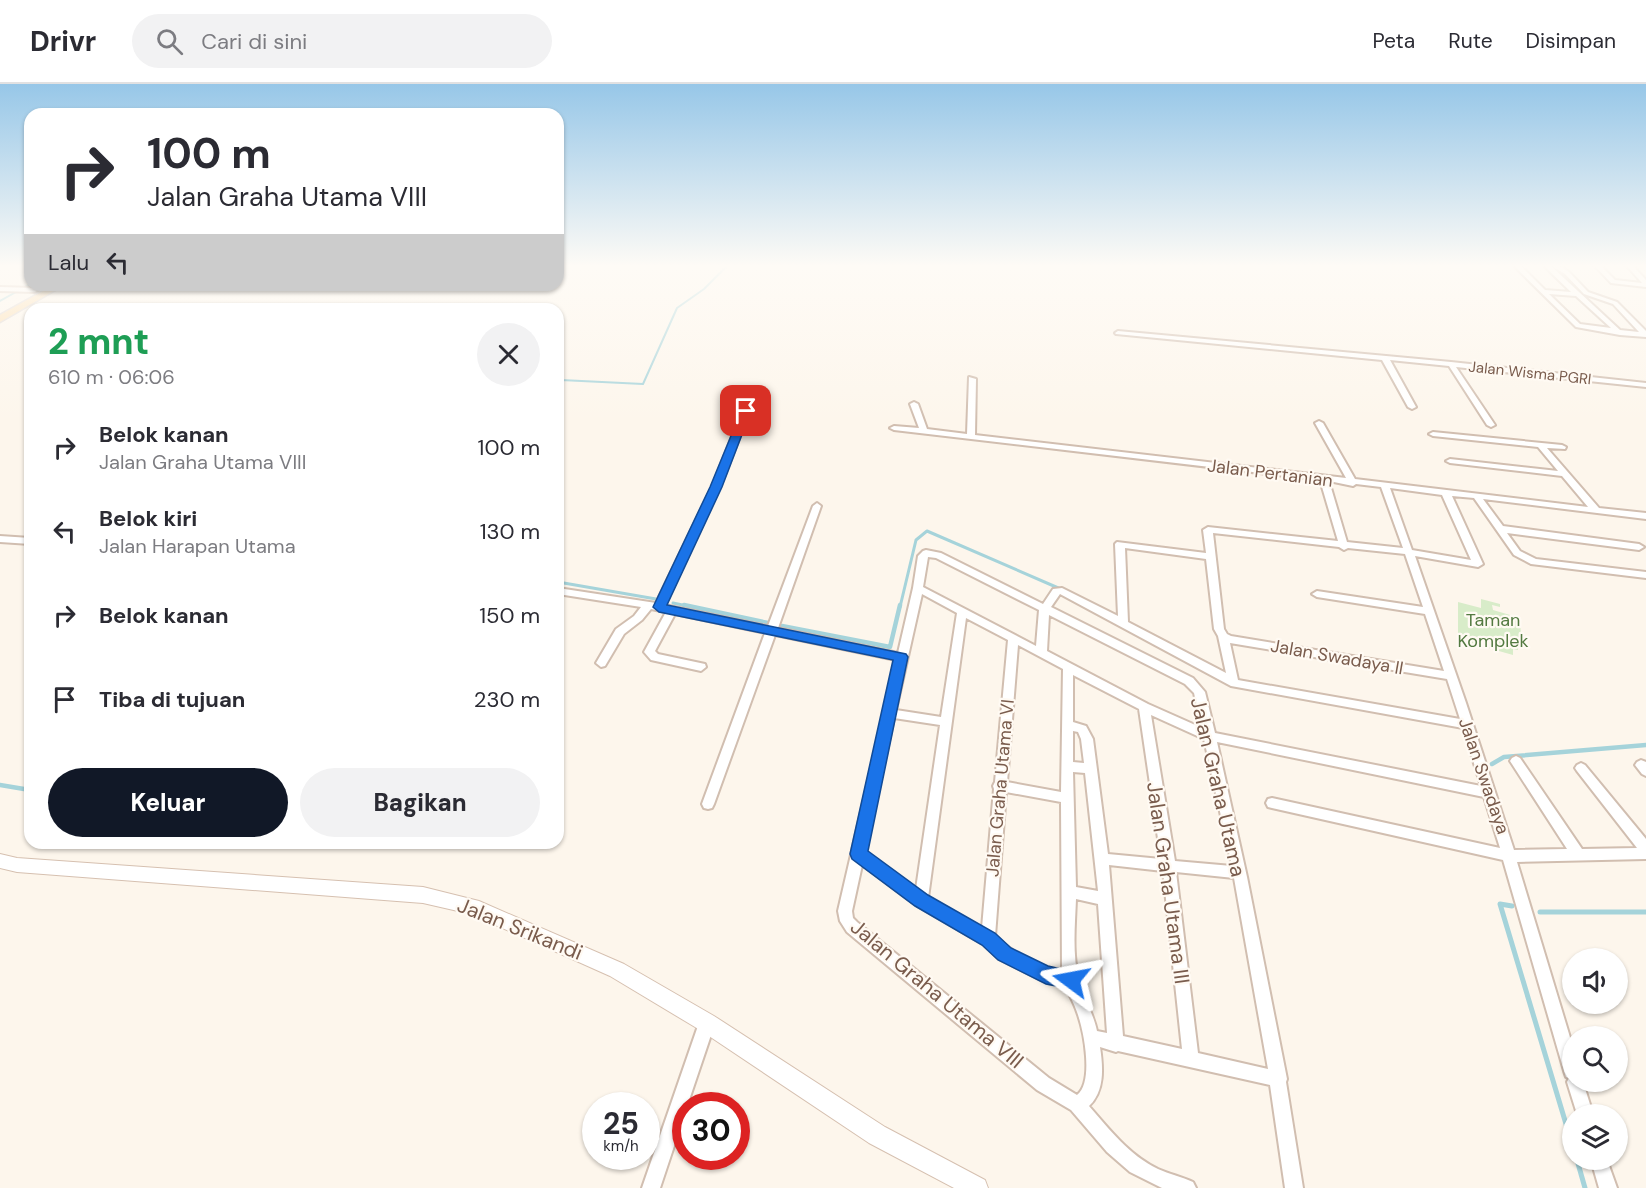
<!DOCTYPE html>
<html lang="id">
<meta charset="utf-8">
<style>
:root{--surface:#fff;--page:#f2f2f3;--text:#2b2b33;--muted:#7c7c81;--line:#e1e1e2;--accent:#111827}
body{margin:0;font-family:"DM Sans",sans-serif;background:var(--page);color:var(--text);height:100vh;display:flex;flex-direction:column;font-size:22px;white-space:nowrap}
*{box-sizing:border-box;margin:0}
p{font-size:20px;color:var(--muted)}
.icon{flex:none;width:33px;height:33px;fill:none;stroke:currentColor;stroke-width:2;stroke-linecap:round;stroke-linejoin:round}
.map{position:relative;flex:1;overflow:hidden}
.sheet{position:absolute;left:24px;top:219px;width:540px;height:546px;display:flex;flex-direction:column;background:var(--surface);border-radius:18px;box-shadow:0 2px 4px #0004}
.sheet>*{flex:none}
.guide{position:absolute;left:24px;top:24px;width:540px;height:183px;border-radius:18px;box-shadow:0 2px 4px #0004;background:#fff;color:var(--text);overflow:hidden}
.fabs{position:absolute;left:1562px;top:864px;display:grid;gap:12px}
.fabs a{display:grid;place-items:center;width:66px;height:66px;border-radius:50%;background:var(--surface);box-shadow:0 2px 4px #0004;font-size:30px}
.speed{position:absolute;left:582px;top:1008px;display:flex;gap:12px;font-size:30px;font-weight:700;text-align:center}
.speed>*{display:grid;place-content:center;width:78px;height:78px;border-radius:50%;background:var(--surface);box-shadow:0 2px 4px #0004;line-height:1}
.speed small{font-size:15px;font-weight:400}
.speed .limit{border:9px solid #d22;background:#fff;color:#111}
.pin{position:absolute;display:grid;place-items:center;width:51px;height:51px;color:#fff;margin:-26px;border-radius:12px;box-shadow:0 3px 9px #0006}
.me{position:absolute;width:66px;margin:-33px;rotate:283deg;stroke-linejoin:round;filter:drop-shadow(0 0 4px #0008)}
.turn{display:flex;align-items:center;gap:21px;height:126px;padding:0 24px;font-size:27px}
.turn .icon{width:78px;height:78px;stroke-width:2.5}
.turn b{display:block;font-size:42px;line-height:51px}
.then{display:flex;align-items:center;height:57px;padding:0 24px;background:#0003;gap:12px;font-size:22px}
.round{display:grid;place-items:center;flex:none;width:63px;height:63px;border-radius:32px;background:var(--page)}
.head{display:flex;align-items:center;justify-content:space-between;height:102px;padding:0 24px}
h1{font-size:36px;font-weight:800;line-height:45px;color:#1e9e55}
.action{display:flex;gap:12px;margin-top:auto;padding:12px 24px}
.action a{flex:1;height:69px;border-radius:36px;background:var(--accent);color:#fff;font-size:24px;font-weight:800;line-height:69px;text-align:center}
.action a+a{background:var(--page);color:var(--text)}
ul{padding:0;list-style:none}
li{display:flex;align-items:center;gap:18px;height:84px;padding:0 24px}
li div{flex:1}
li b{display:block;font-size:22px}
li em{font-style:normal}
header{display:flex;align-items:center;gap:36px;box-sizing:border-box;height:84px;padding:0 30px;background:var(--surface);border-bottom:2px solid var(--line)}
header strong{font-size:28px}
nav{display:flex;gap:33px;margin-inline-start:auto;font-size:21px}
.search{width:420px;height:54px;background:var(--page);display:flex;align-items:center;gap:15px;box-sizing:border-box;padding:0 21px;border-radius:33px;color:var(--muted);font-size:22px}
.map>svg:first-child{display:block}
.green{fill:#d8ecc9}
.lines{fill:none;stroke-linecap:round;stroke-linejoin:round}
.stream-far3{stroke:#a5d3da;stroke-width:2}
.stream-far2{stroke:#a5d3da;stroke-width:3}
.stream-far1{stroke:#a5d3da;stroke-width:4.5}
.stream{stroke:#a5d3da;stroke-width:5}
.minor-casing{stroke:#d1beb0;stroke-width:4}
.secondary-casing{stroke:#d6c0b0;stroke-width:2}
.primary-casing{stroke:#dad1cd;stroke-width:3}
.minor{fill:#fff;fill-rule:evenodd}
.secondary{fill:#fff;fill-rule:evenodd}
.primary{fill:#fbd9a5;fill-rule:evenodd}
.route{fill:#1a73e8;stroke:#114b97;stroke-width:1.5}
.labels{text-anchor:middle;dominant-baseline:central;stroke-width:4.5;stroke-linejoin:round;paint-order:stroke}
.far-street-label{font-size:15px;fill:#7a5c4d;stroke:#fffaf3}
.street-label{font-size:18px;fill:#7a5c4d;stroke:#fffaf3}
.park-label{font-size:18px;fill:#537a41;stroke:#fffaf3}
.near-street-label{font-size:21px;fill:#7a5c4d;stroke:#fffaf3}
</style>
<header>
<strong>Drivr</strong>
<div class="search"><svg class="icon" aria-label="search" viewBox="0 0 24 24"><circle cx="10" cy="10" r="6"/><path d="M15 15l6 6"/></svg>Cari di sini</div>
<nav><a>Peta</a><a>Rute</a><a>Disimpan</a></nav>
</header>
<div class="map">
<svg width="1646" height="1104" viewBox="0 0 1646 1104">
<rect width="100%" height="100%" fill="#fdf6ec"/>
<path class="green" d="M1481,515L1500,520V523L1492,521L1493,526L1517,533L1518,538H1520L1522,564L1518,563V566L1513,565V571L1467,558V552L1458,549V518L1481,524Z"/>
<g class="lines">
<path class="stream-far3" d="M23,204L30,200
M0,217L16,208
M558,298L561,296L643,300L677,224L704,205L727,182"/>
<path class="stream-far2" d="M558,498L656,515
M673,519L692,523
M900,523L916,456L927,447L1063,506"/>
<path class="stream-far1" d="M684,521L768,539
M782,542L890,563L900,521
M1492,680L1504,673L1646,661
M0,701L30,706"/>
<path class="stream" d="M1512,822L1500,820L1572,1060
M1540,828H1646
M1577,1076L1585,1104"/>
<g class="minor-casing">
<path id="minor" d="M1514,182H1521L1545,206L1571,208L1544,182H1551L1620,246L1639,248L1613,220L1584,210L1565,190L1552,182H1560L1569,188L1588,208L1617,218L1646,247V253L1620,251L1576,243ZM1549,210L1576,212L1611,244L1580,240Z
M1595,182H1601L1615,196L1642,199L1627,182H1633L1646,196V203L1611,199Z
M0,203L35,204L38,206L35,208L0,207Z
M1118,247L1451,278L1646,299V303L1456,283L1495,341L1491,343L1487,341L1449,282L1390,276L1416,323L1412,325L1408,323L1382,276L1116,250L1115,249Z
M969,293L976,295L975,351L1346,394L1315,339L1319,337L1323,339L1355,395L1588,423L1562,392L1450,379L1446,377L1450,375L1558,387L1538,363L1433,352L1429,350L1433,348L1562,361L1566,363L1565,365L1547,364L1599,424L1646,429V435L1483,415L1503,442L1639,460L1644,463L1639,466L1507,449L1520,467L1536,475L1646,488V494L1531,480L1514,471L1474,414L1452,412L1483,480L1478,483L1415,472L1466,619L1514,766L1567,765L1512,680L1510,677L1512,674L1516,672L1520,674L1582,765L1637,764L1577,687L1575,684L1577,681L1581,679L1585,681L1646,755V775L1517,778L1572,960V998H1583L1593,1030H1577L1567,998L1569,994L1566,993L1564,987L1503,776L1272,724L1268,723L1266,719L1268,715L1272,714L1500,764L1484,713L1217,658L1247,793L1287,995L1286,998L1303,1104H1285L1270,1001L1118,967L1116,968L1100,963C1103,983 1105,1007 1089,1022C1110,1046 1129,1071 1158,1085C1169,1090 1182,1093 1193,1098L1196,1104H1162L1130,1088L1107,1068L1071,1026L1037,1006L847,848L840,837L838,827L896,576L775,551L714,720L712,724L708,725L704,724L702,720L765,549L675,530L655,567L658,570L705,580L706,583L701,587L651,576L644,568L666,528L651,525L642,536L624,550L605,582L601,583L596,579L616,545L634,532L641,523L558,510V504L656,519L712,403L750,307L757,309L720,403L665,521L768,542L813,422L817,419L821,422L778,544L898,569L913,504L918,472L923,467L926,466L941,469L1043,520L1053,505L1062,504L1118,532L1115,460L1117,458L1206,469L1203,446L1208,443L1338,457L1320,396L894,346L890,344L894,342L919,344L910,320L914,318L918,320L927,345L967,350ZM1329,397L1353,402L1356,400L1381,403L1403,464L1347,458ZM1390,404L1442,411L1471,476L1412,466ZM1213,449L1339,463L1344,466L1348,464L1405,470L1423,523L1317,507L1312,510L1317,513L1425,530L1444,587L1231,552L1227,550L1224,545ZM1125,464L1206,475L1214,545L1218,552L1226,589L1128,538ZM928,473L936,474L1039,526L1036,562L923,503ZM922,510L957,529L941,633L896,626ZM1060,510L1231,602L1463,644L1481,702L1215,649L1205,608L1193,594L1051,523ZM1049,531L1185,600L1194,609L1202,644L1148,620L1047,567ZM966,534L1008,556L995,698L993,702L994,705L982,844L928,814ZM1230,559L1447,595L1460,635L1238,596ZM1018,561L1063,585L1061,708L1007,698ZM1073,591L1139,625L1161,775L1108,770L1093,655L1086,642L1073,638ZM1151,631L1204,655L1232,782L1175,777ZM894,634L940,641L916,805L865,768ZM1073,647L1078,648L1081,655L1084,679L1073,678ZM1073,688L1085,689L1098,807L1076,803ZM1006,708L1061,718L1062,887C1037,882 1014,870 995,852ZM862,781L916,821L983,860L999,875L1041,896L1066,902C1069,911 1074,919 1077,928C1084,947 1094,998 1077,1011L1049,994L857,838L853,834L852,827ZM1109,781L1163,787L1182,965L1123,952ZM1176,788L1234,794L1268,985L1198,969ZM1076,815L1098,820L1107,949L1097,947C1093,928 1083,914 1079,897C1072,871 1075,842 1076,815Z
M0,452L30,454V460L0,458Z
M1641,676L1646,678V692L1642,690L1635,681L1637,678Z
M707,931L712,934L715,939L687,1022H686V1026L660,1104H642L699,939L702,934Z
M1591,1076H1607L1617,1104H1599Z"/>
</g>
<g class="secondary-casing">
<path id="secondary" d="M0,770L17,774L423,803L479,817L624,880L714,932L885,1043L985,1096L988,1104H954L869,1059L700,946L610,892L471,830L423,819L17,788L0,784Z"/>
</g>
<g class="primary-casing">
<path id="primary" d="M54,201H64L0,238V231Z"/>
</g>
<use href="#minor" class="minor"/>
<use href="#secondary" class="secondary"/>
<use href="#primary" class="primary"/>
</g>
<linearGradient id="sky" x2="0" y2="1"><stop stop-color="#97c7e8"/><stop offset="0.54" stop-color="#fefbf6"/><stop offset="1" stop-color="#fefbf6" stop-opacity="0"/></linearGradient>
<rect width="1646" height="337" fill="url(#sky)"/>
<path class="route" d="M742,325L751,327L722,403L667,521L906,570L908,573L868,767L928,811L995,849L1011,864L1048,882L1078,889L1080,896L1078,902L1071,905L1046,900L998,876L982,861L915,822L852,775L850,770L893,576L659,528L653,523L710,403Z"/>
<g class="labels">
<g class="far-street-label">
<text transform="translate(1530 289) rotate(6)">Jalan Wisma PGRI</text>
</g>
<g class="street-label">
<text transform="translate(1270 389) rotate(7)">Jalan Pertanian</text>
<text transform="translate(1337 573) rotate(10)">Jalan Swadaya II</text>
<text transform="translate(1484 692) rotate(71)">Jalan Swadaya</text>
<text transform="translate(1000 704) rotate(-85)">Jalan Graha Utama VI</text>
</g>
<g class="park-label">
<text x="1493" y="536">Taman<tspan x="1493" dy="21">Komplek</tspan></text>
</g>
<g class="near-street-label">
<text transform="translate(1218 703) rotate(77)">Jalan Graha Utama</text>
<text transform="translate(1168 799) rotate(82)">Jalan Graha Utama III</text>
<text transform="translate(520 845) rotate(22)">Jalan Srikandi</text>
<text transform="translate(937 910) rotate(40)">Jalan Graha Utama VIII</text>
</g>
</g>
</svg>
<div class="fabs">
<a><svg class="icon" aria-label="sound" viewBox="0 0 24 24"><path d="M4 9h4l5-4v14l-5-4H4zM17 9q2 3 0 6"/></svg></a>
<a><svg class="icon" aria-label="search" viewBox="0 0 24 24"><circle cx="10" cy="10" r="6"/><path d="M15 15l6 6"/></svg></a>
<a><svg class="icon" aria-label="layers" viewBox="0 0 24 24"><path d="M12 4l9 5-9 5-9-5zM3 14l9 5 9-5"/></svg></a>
</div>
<div class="speed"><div>25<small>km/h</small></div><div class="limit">30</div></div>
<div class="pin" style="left:746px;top:327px;background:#d93025"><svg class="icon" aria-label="arrive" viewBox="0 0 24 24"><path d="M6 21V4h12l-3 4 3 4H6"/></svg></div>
<svg class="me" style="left:1071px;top:896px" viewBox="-20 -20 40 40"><path d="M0-17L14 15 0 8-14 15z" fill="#1a73e8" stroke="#fff" stroke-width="4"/></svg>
<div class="guide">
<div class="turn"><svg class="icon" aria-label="right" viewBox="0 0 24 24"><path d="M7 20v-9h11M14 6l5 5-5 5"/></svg><div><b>100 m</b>Jalan Graha Utama VIII</div></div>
<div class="then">Lalu<svg class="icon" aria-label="left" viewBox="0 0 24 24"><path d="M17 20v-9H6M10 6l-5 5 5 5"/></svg></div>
</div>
<section class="sheet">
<div class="head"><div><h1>2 mnt</h1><p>610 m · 06:06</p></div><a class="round"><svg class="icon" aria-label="close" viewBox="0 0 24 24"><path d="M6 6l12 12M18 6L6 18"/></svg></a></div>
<ul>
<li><svg class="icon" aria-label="right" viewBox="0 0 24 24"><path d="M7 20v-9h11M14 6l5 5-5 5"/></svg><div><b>Belok kanan</b><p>Jalan Graha Utama VIII</p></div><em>100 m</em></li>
<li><svg class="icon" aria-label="left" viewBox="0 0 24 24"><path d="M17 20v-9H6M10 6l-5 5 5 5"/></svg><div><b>Belok kiri</b><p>Jalan Harapan Utama</p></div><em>130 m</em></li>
<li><svg class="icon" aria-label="right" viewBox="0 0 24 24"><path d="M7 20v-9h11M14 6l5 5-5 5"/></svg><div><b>Belok kanan</b></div><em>150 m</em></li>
<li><svg class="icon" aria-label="arrive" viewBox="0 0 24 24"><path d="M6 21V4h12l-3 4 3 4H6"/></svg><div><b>Tiba di tujuan</b></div><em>230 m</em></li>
</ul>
<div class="action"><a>Keluar</a><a>Bagikan</a></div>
</section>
</div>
